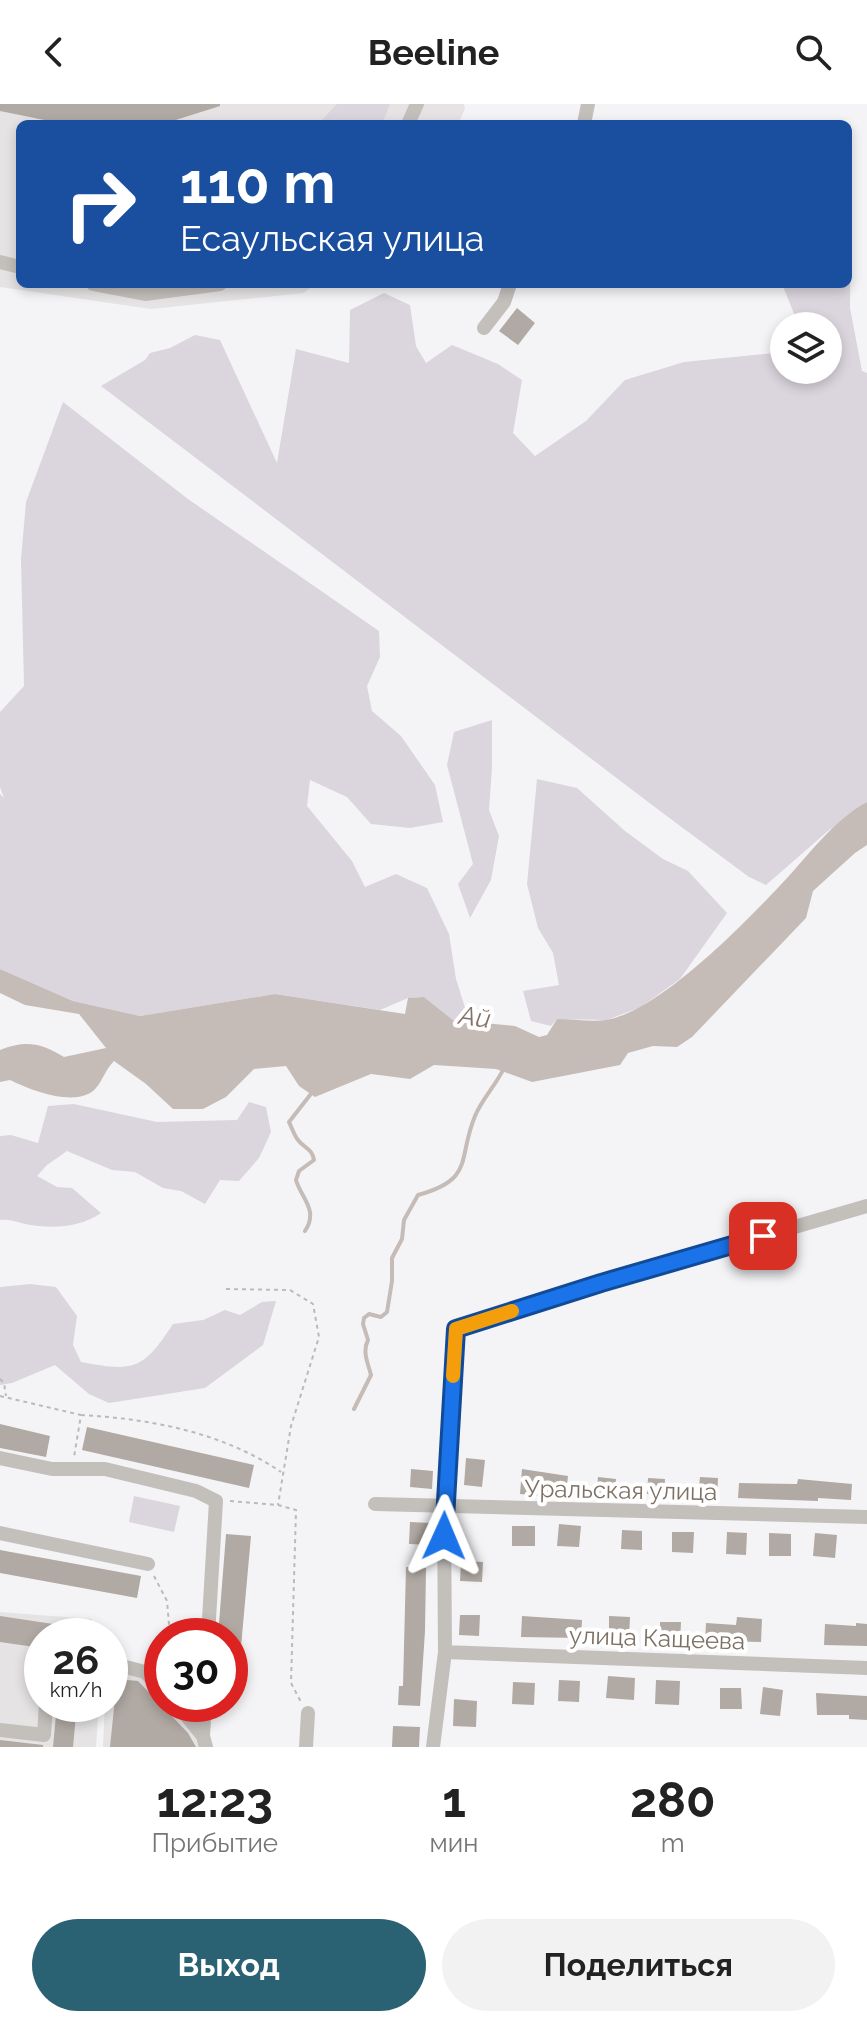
<!DOCTYPE html>
<html lang="ru">
<meta charset="utf-8">
<style>
:root{--surface:#fff;--page:#f2f2f2;--text:#222;--muted:#767676;--accent:#2a6173}
body{margin:0;font-family:Raleway,sans-serif;background:var(--page);color:var(--text);height:100vh;display:flex;flex-direction:column;font-size:30px;white-space:nowrap}
*{box-sizing:border-box;margin:0}
p{font-size:26px;color:var(--muted)}
.icon{flex:none;width:44px;height:44px;fill:none;stroke:currentColor;stroke-width:2;stroke-linecap:round;stroke-linejoin:round}
.map{position:relative;height:1643px;overflow:hidden}
.drawer{display:flex;flex-direction:column;background:var(--surface);flex:1}
.drawer>*{flex:none}
.banner{position:absolute;left:16px;top:16px;width:836px;height:168px;border-radius:12px;box-shadow:0 4px 12px #0003;background:#1a4fa0;color:#fff;overflow:hidden}
.tools{position:absolute;left:770px;top:208px;display:grid;gap:16px}
.tools a{display:grid;place-items:center;width:72px;height:72px;border-radius:50%;background:var(--surface);box-shadow:0 4px 12px #0003;font-size:40px}
.speed{position:absolute;left:24px;top:1514px;display:flex;gap:16px;font-size:40px;font-weight:700;text-align:center}
.speed>*{display:grid;place-content:center;width:104px;height:104px;border-radius:50%;background:var(--surface);box-shadow:0 4px 12px #0003;line-height:1}
.speed small{font-size:20px;font-weight:400}
.speed .limit{border:12px solid #d22;background:#fff;color:#111}
.pin{position:absolute;display:grid;place-items:center;width:68px;height:68px;color:#fff;margin:-34px;border-radius:16px;box-shadow:0 4px 12px #0006}
.me{position:absolute;width:88px;margin:-44px;rotate:1deg;stroke-linejoin:round;filter:drop-shadow(0 0 6px #0008)}
.turn{display:flex;align-items:center;gap:28px;height:168px;padding:0 32px;font-size:36px}
.turn .icon{width:104px;height:104px;stroke-width:2.5}
.turn b{display:block;font-size:56px;line-height:68px}
.eta{display:flex;justify-content:space-evenly;align-items:center;height:136px;text-align:center}
.eta b{font-size:48px;font-weight:700;line-height:56px}
.button{display:flex;gap:16px;margin-top:auto;padding:16px 32px}
.button a{flex:1;height:92px;border-radius:48px;background:var(--accent);color:#fff;font-size:32px;font-weight:700;line-height:92px;text-align:center}
.button a+a{background:var(--page);color:var(--text)}
header{display:flex;justify-content:space-between;align-items:center;height:104px;padding:0 32px;background:var(--surface);font-size:36px;font-weight:700}
.map>svg:first-child{display:block}
.built{fill:#e5e3e4}
.green{fill:#dbd5dd}
.water{fill:#c6bcb7}
.lines{fill:none;stroke-linecap:round;stroke-linejoin:round}
.stream{stroke:#c6bcb7;stroke-width:4}
.building{fill:#b1a9a3}
.path{stroke:#bcb9b6;stroke-width:2;stroke-dasharray:4 4;stroke-linecap:butt}
.minor{stroke:#c3bfbb;stroke-width:14}
.route-casing{stroke:#114b97;stroke-width:20}
.route{stroke:#1a73e8;stroke-width:14}
.slow{stroke:#f59e0b;stroke-width:14}
.labels{text-anchor:middle;dominant-baseline:central;stroke-width:8;stroke-linejoin:round;paint-order:stroke}
.street-label{font-size:24px;fill:#7d7064;stroke:#fff}
.water-label{font-size:26px;font-style:italic;fill:#857169;stroke:#fff}
</style>
<header><svg class="icon" aria-label="back" viewBox="0 0 24 24"><path d="M15 5l-7 7 7 7"/></svg>Beeline<svg class="icon" aria-label="search" viewBox="0 0 24 24"><circle cx="10" cy="10" r="6"/><path d="M15 15l6 6"/></svg></header>
<div class="map">
<svg width="867" height="1643" viewBox="0 0 867 1643">
<rect width="100%" height="100%" fill="#f4f4f7"/>
<path class="built" d="M0,0H464L465,5L458,20H20V180H315L304,189L151,205L0,183Z
M0,1508L92,1515L91,1532H42V1600H99L96,1643H0Z
M121,1566L141,1571L162,1594V1600H167L200,1636L199,1643H103L105,1600H110V1567Z"/>
<path class="green" d="M337,0H390L382,20H318Z
M848,114L851,116L850,204L862,267L867,269V698L828,727L766,781L749,773L664,710L101,282L145,256L150,249L170,244L195,231L220,236L277,359L296,245L349,259L350,206L384,189L410,201L416,242L426,259L452,241L498,260L522,276L513,329L535,352L586,317L625,276L684,258L784,248V266H828V222H799L782,180H848Z
M63,298L188,395L379,527L380,553L367,582L372,607L401,632L435,681L443,718L410,724L371,720L347,693L310,676L307,702L352,757L365,783L396,770L427,784L449,830L456,875L468,913L453,916L424,893L408,894L380,906L275,890L140,912L73,897L0,865V690L4,694L0,683V608L24,582L21,455L26,398Z
M492,616V664L489,706L499,732L491,776L470,814L458,780L473,760L447,661L454,628Z
M537,675L577,684L625,727L663,755L688,767L727,809L680,875L641,903L607,916L557,915L551,922L531,917L523,887L559,881L553,849L538,824L527,780Z
M249,998L266,1003L271,1028L259,1054L239,1077L220,1076L205,1100L181,1087L163,1084L135,1068L112,1066L67,1047L47,1061L37,1072L57,1083L72,1084L101,1109C79,1124 52,1125 25,1120C16,1118 10,1115 0,1116V1032L11,1031L38,1039L48,1002L74,1000L157,1018L237,1016Z
M30,1180L56,1183L77,1212L73,1241L81,1258C134,1268 143,1266 173,1220L203,1216L225,1206L240,1211L262,1198L276,1197L263,1241L205,1284L109,1299L89,1290L55,1261L12,1279L0,1281V1183Z
M134,1392L180,1402L174,1428L129,1418Z"/>
<path class="water" d="M867,698V741L855,749L813,787L806,814L692,933L677,943L653,942L628,949L620,961L532,978L496,965L434,961L410,975L371,970L315,993L299,982L286,962L254,965L226,993L203,1005H173L146,980L114,957C105,966 103,976 96,984C78,1005 30,986 10,976L0,978V946C27,936 40,939 64,953L106,944L79,910L25,901L0,889V865L73,897L140,912L275,890L405,910L408,894L424,893L453,916L515,922L539,933L547,931L557,915C573,915 590,918 606,916C660,908 750,814 787,774C812,747 834,716 867,698Z"/>
<g class="lines">
<path class="stream" d="M305,1127C319,1106 301,1094 296,1076L299,1067L314,1056C312,1044 305,1045 298,1036C294,1031 292,1024 289,1018L314,986
M354,1305L371,1271C368,1259 362,1248 368,1236L363,1220L364,1214L369,1210L381,1213L387,1208L392,1177V1154L402,1135L404,1116L418,1091C475,1075 457,1056 475,1012C482,995 496,981 504,964"/>
</g>
<path class="building" d="M0,0H220V2L163,20H64L0,7Z
M517,204L535,219L518,241L499,227Z
M0,1320L50,1332L46,1353L0,1344Z
M87,1323L254,1361L249,1384L82,1346Z
M466,1354L485,1356L482,1383L464,1381Z
M411,1365L433,1367L432,1385L410,1383Z
M522,1365L568,1372L566,1389L541,1387L540,1392L520,1390Z
M598,1373L616,1375L614,1394L596,1392Z
M700,1373L718,1374L717,1394L698,1392Z
M648,1374L665,1375L664,1391L647,1390Z
M798,1375L852,1380L851,1396L818,1394V1397L738,1394L739,1379L797,1380Z
M410,1418L431,1419V1441L409,1440Z
M559,1420L581,1422L579,1443L557,1442Z
M512,1422H535V1442H512Z
M622,1426L642,1427V1446L621,1445Z
M672,1428H694L693,1449L672,1448Z
M727,1428L747,1429L746,1451L726,1450Z
M769,1429L791,1430V1452H769Z
M815,1429L837,1431L835,1454L813,1452Z
M226,1430L251,1432L237,1587L230,1586V1532H218Z
M0,1446L141,1472L137,1494L0,1469Z
M461,1457L483,1458L482,1478L460,1477Z
M406,1463L426,1464L425,1527L420,1602L398,1601L399,1582H403Z
M460,1511H480L479,1532L459,1531Z
M0,1512L53,1520L51,1532H42V1544L0,1538Z
M522,1512L582,1516L581,1534L521,1533Z
M609,1512L630,1513L629,1535L609,1534Z
M737,1513L762,1515L761,1538L724,1537V1541L705,1540L706,1519L736,1521Z
M660,1518H681L680,1542L660,1541Z
M856,1519L867,1520V1542L824,1541L825,1520L856,1522Z
M608,1572L635,1574L634,1596L606,1594Z
M117,1575L138,1577L188,1629L196,1643H110Z
M559,1576L580,1577L579,1598L558,1597Z
M656,1576L680,1577L679,1601L655,1600Z
M513,1578L535,1579L534,1601L512,1600Z
M763,1583L783,1586L780,1612L760,1610Z
M720,1584H741L742,1605H720Z
M816,1589L867,1592V1616L849,1615V1611H817Z
M454,1595L477,1597L476,1623L453,1622Z
M57,1600H77L73,1643H53Z
M393,1622L420,1623L419,1643H392Z
M0,1636L43,1641V1643H0Z"/>
<g class="lines">
<path class="path" d="M226,1185L290,1186L313,1200L319,1233L291,1322L278,1401
M0,1275L4,1279L6,1292
M0,1292L81,1311L74,1353
M81,1311C151,1315 222,1328 281,1368
M230,1397L278,1401L296,1406L291,1579L301,1598
M154,1472L167,1497L170,1532"/>
<path class="minor" d="M408,20L417,0
M584,20L588,0
M0,158L20,163
M93,180L145,190L220,180
M484,224L504,198L510,180
M0,1354L52,1365H105L196,1387L216,1397L208,1532
M375,1400L867,1413
M0,1429L148,1460
M445,1548L867,1564
M110,1559L145,1568L162,1585
M177,1600L203,1632
M205,1600L203,1632L206,1643
M0,1626L44,1631L46,1600
M306,1643L308,1609
M433,1643L445,1548L444,1403L456,1225L601,1179L867,1102"/>
</g>
<g class="lines">
<g class="route-casing">
<path id="route" d="M444,1432L456,1225L601,1179L763,1132"/>
</g>
<use href="#route" class="route"/>
<path class="slow" d="M453,1272L456,1225L512,1207"/>
</g>
<g class="labels">
<g class="street-label">
<text transform="translate(621 1386) rotate(1)">Уральская улица</text>
<text transform="translate(657 1534) rotate(2)">улица Кащеева</text>
</g>
<g class="water-label">
<text transform="translate(475 913) rotate(8)">Ай</text>
</g>
</g>
</svg>
<div class="tools">
<a><svg class="icon" aria-label="layers" viewBox="0 0 24 24"><path d="M12 4l9 5-9 5-9-5zM3 14l9 5 9-5"/></svg></a>
</div>
<div class="speed"><div>26<small>km/h</small></div><div class="limit">30</div></div>
<div class="pin" style="left:763px;top:1132px;background:#d93025"><svg class="icon" aria-label="arrive" viewBox="0 0 24 24"><path d="M6 21V4h12l-3 4 3 4H6"/></svg></div>
<svg class="me" style="left:444px;top:1432px" viewBox="-20 -20 40 40"><path d="M0-17L14 15 0 8-14 15z" fill="#1a73e8" stroke="#fff" stroke-width="4"/></svg>
<div class="banner">
<div class="turn"><svg class="icon" aria-label="right" viewBox="0 0 24 24"><path d="M7 20v-9h11M14 6l5 5-5 5"/></svg><div><b>110 m</b>Есаульская улица</div></div>
</div>
</div>
<section class="drawer">
<div class="eta">
<div><b>12:23</b><p>Прибытие</p></div>
<div><b>1</b><p>мин</p></div>
<div><b>280</b><p>m</p></div>
</div>
<div class="button"><a>Выход</a><a>Поделиться</a></div>
</section>
